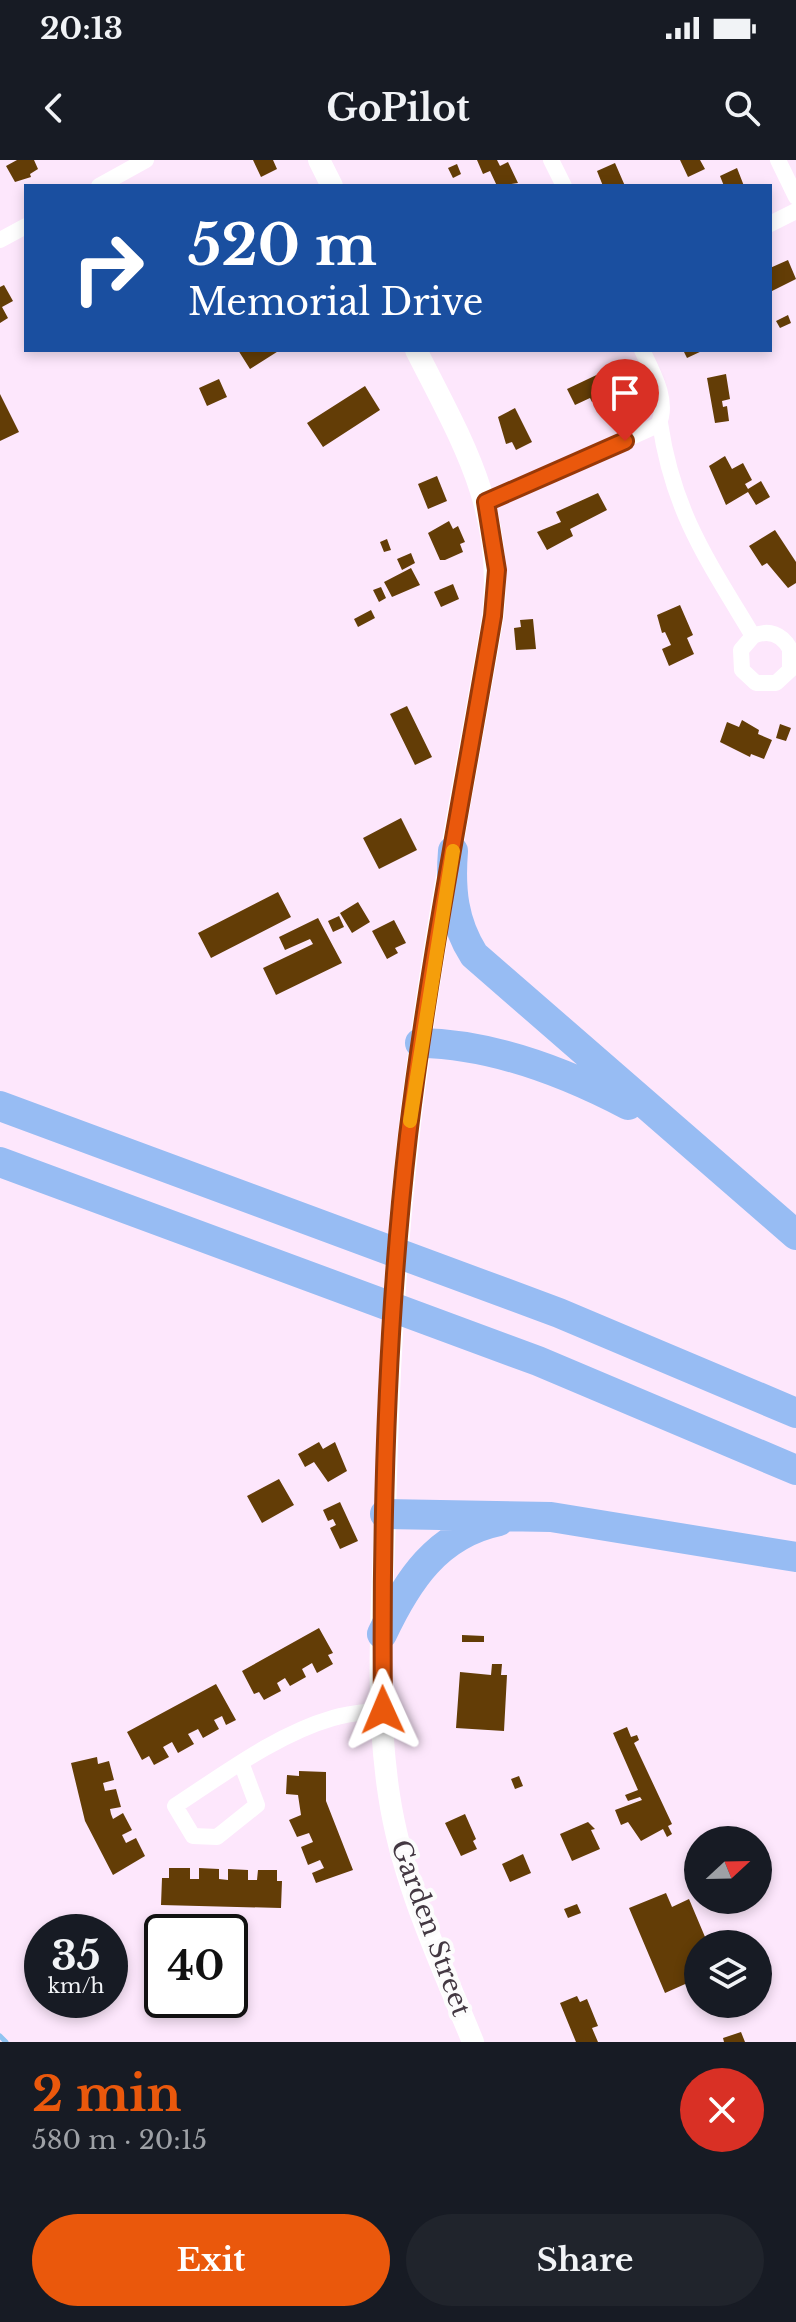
<!DOCTYPE html>
<meta charset="utf-8">
<style>
:root{--surface:#171b24;--page:#20242c;--text:#f1f3f6;--muted:#9ea1a6;--accent:#ea580c}
body{margin:0;font-family:"Libre Baskerville",serif;background:var(--page);color:var(--text);height:100vh;display:flex;flex-direction:column;font-size:30px;white-space:nowrap}
*{box-sizing:border-box;margin:0}
p{font-size:26px;color:var(--muted)}
.icon{flex:none;width:44px;height:44px;fill:none;stroke:currentColor;stroke-width:2;stroke-linecap:round;stroke-linejoin:round}
.map{position:relative;height:1882px;overflow:hidden}
.drawer{display:flex;flex-direction:column;background:var(--surface);flex:1}
.drawer>*{flex:none}
.guide{position:absolute;left:24px;top:24px;width:748px;height:168px;border-radius:0px;box-shadow:0 4px 12px #0003;background:#1a4fa0;color:#fff;overflow:hidden}
.needle{width:52px;rotate:68deg}
.fabs{position:absolute;left:684px;top:1666px;display:grid;gap:16px}
.fabs a{display:grid;place-items:center;width:88px;height:88px;border-radius:50%;background:var(--surface);box-shadow:0 4px 12px #0003;font-size:40px}
.speed{position:absolute;left:24px;top:1754px;display:flex;gap:16px;font-size:40px;font-weight:700;text-align:center}
.speed>*{display:grid;place-content:center;width:104px;height:104px;border-radius:50%;background:var(--surface);box-shadow:0 4px 12px #0003;line-height:1}
.speed small{font-size:20px;font-weight:400}
.speed .limit{border:4px solid #111;border-radius:12px;background:#fff;color:#111}
.pin{position:absolute;display:grid;place-items:center;width:68px;height:68px;color:#fff;margin:-82px -34px;border-radius:50% 50% 50% 0;rotate:-45deg;box-shadow:0 0 8px #0007}
.pin .icon{rotate:45deg}
.me{position:absolute;width:88px;margin:-44px;rotate:359deg;stroke-linejoin:round;filter:drop-shadow(0 0 6px #0008)}
.turn{display:flex;align-items:center;gap:28px;height:168px;padding:0 32px;font-size:36px}
.turn .icon{width:104px;height:104px;stroke-width:2.5}
.turn b{display:block;font-size:56px;line-height:68px}
.round{display:grid;place-items:center;flex:none;width:84px;height:84px;border-radius:42px;background:var(--page)}
.head{display:flex;align-items:center;justify-content:space-between;height:136px;padding:0 32px}
h1{font-size:48px;font-weight:700;line-height:60px;color:var(--accent)}
.button{display:flex;gap:16px;margin-top:auto;padding:16px 32px}
.button a{flex:1;height:92px;border-radius:48px;background:var(--accent);color:#fff;font-size:32px;font-weight:700;line-height:92px;text-align:center}
.button a+a{background:var(--page);color:var(--text)}
.status{display:flex;justify-content:space-between;align-items:center;height:56px;padding:0 40px;background:var(--surface);direction:ltr}
.status svg{height:22px;fill:currentColor}
header{display:flex;justify-content:space-between;align-items:center;height:104px;padding:0 32px;background:var(--surface);font-size:36px;font-weight:700}
.map>svg:first-child{display:block}
.lines{fill:none;stroke-linecap:round;stroke-linejoin:round}
.stream{stroke:#90c3f0;stroke-width:5}
.building{fill:#633d06}
.street{stroke:#fff;stroke-width:16}
.secondary{stroke:#fff;stroke-width:22}
.highway{stroke:#97bcf3;stroke-width:30}
.route-casing{stroke:#983908;stroke-width:20}
.route{stroke:#ea580c;stroke-width:14}
.slow{stroke:#f59e0b;stroke-width:14}
.labels{text-anchor:middle;dominant-baseline:central;stroke-width:8;stroke-linejoin:round;paint-order:stroke}
.street-label{font-size:26px;fill:#433842;stroke:#fcfcfc}
</style>
<div class="status"><b>20:13</b><svg viewBox="0 0 49 12"><path d="M0 12V9h3v3zM5 12V6h3v6zM10 12V3h3v9zM15 12V0h3v12zM26 1h20v11H26zM47 4h2v5h-2z"/></svg></div>
<header><svg class="icon" aria-label="back" viewBox="0 0 24 24"><path d="M15 5l-7 7 7 7"/></svg>GoPilot<svg class="icon" aria-label="search" viewBox="0 0 24 24"><circle cx="10" cy="10" r="6"/><path d="M15 15l6 6"/></svg></header>
<div class="map">
<svg width="796" height="1882" viewBox="0 0 796 1882">
<rect width="100%" height="100%" fill="#fde7fc"/>
<g class="lines">
<path class="stream" d="M0,1876L6,1882"/>
</g>
<path class="building" d="M17,0H34L38,9L30,14L31,17L15,22L6,6Z
M253,0H273L277,9L261,17Z
M477,0H497L500,6L508,2L518,23L497,26L490,11L483,14Z
M680,0H700L705,9L688,17Z
M615,3L625,26H603L597,11Z
M457,4L461,14L453,18L448,8Z
M737,8L744,26H724L720,16Z
M788,100L796,119L772,131L770,108Z
M4,125L13,141L2,147L8,158L0,163V127Z
M788,155L791,163L780,168L776,161Z
M238,190H280L250,209Z
M683,190H704L687,198Z
M607,210L615,227L592,242L590,238L575,245L567,229Z
M726,214L730,239L722,241L723,247L727,246L729,261L715,263L707,218Z
M219,219L227,237L207,246L199,228Z
M365,226L380,250L323,287L307,263Z
M0,234L19,272L0,281Z
M515,248L532,282L516,290L512,282L506,284L498,257Z
M725,296L732,309L743,303L752,320L745,324L748,329L761,321L770,337L756,345L748,332L726,345L709,306Z
M437,316L447,341L428,349L418,324Z
M598,333L607,350L570,369L573,376L547,390L537,372L561,362L556,352Z
M449,361L453,369L458,366L465,382L460,384L463,392L445,400H440L428,373Z
M775,370L796,402V423L788,428L767,403L762,406L749,386Z
M387,379L391,390L384,392L380,382Z
M411,393L415,403L402,410L397,399Z
M411,408L420,425L392,437L384,422Z
M453,424L459,439L441,447L434,432Z
M381,427L386,438L379,442L373,430Z
M680,445L693,475L687,478L694,494L669,506L662,489L671,485L665,472L662,473L657,455Z
M371,450L375,458L358,467L354,459Z
M533,459L536,489L516,490L514,468L521,467L520,460Z
M407,546L432,597L415,605L390,554Z
M742,560L759,570L758,574L772,580L764,599L751,594L750,597L720,582L727,562L739,567Z
M780,564L791,568L786,581L776,578Z
M401,658L417,690L379,709L363,678Z
M278,732L291,757L211,798L198,773Z
M358,742L370,762L352,773L340,753Z
M339,756L344,767L333,772L328,761Z
M318,758L342,803L276,835L263,808L313,784L310,779L285,790L279,777Z
M394,760L406,783L395,788L398,793L387,799L372,771Z
M319,1282L323,1289L335,1282L347,1311L328,1322L314,1302L305,1307L298,1294Z
M279,1319L294,1345L262,1363L247,1336Z
M340,1342L358,1381L340,1389L330,1368L336,1365L333,1359L328,1361L323,1350Z
M319,1468L333,1493L328,1495L333,1504L317,1513L312,1503L302,1509L306,1517L290,1526L285,1518L277,1523L281,1531L264,1540L259,1532L254,1534L242,1511Z
M462,1475L484,1476V1482H462Z
M492,1504H502L501,1515H507L504,1571L456,1568L460,1512L491,1515Z
M216,1524L236,1560L226,1565L222,1556L214,1560L219,1569L203,1578L198,1569L188,1574L194,1584L178,1593L172,1582L163,1587L169,1597L154,1605L149,1596L142,1600L127,1572Z
M627,1567L631,1577L637,1575L639,1580L634,1583L672,1664L668,1666L672,1674L667,1677L663,1669L641,1681L628,1662L621,1665L615,1650L642,1640L640,1637L628,1641L625,1635L638,1630L613,1573Z
M97,1597L98,1604L109,1601L114,1620L103,1623L105,1631L116,1629L121,1647L110,1649L111,1654L113,1659L123,1653L132,1670L122,1675L126,1683L136,1678L145,1696L113,1715L85,1661L71,1603Z
M299,1611L326,1612V1641L353,1710L316,1723L312,1713L324,1708L320,1700L308,1705L301,1687L313,1682L309,1673L297,1677L289,1660L301,1655L298,1635L286,1634L287,1615L299,1616Z
M519,1616L523,1626L515,1629L511,1619Z
M465,1654L476,1679L473,1681L477,1689L461,1696L445,1663Z
M588,1662L595,1669L591,1670L600,1689L572,1701L560,1674Z
M523,1694L531,1713L510,1722L502,1704Z
M169,1708H190V1719H199V1708L219,1709V1719L228,1720V1709L248,1710V1720H257L258,1710H277V1721H282L281,1748L161,1745L162,1718H169Z
M666,1733L672,1747L689,1739L708,1784H698V1804L686,1809L692,1821L665,1833L629,1748Z
M577,1744L581,1753L568,1758L564,1749Z
M577,1836L580,1842L587,1839L598,1866L592,1868L598,1882H576L560,1843Z
M741,1872L745,1882H724L723,1878Z"/>
<g class="lines">
<path class="street" d="M551,0L564,26
M778,0L796,37
M99,26L146,0
M770,64L796,51
M0,80L26,66
M660,263C673,352 708,401 753,476C769,469 782,474 790,489V510L776,523H756L742,510L741,490L753,476
M486,342L658,265C670,242 652,211 642,190
M242,1605L257,1645L217,1677L193,1676L175,1646C224,1614 277,1574 333,1558C349,1553 367,1552 383,1550"/>
<path class="secondary" d="M319,0L332,26
M416,190C462,281 505,350 493,456C468,604 438,752 418,901C397,1052 388,1206 385,1358C382,1449 375,1544 389,1635C402,1722 440,1801 473,1882"/>
<path class="highway" d="M453,691C450,729 453,762 474,795L796,1075
M420,883C492,884 565,912 628,945
M0,946L559,1153L796,1253
M0,1002L538,1201L796,1310
M385,1354L551,1357L796,1397
M382,1474C407,1421 437,1374 499,1361"/>
</g>
<g class="lines">
<g class="route-casing">
<path id="route" d="M383,1550C381,1359 386,1165 408,976C429,802 464,629 493,456L497,410L486,342L625,281"/>
</g>
<use href="#route" class="route"/>
<path class="slow" d="M410,961L453,691"/>
</g>
<g class="labels">
<g class="street-label">
<text transform="translate(431 1768) rotate(70)">Garden Street</text>
</g>
</g>
</svg>
<div class="fabs">
<a><svg class="needle" viewBox="-14 -14 28 28"><path d="M0-13l5 13h-10z" fill="#e53935"/><path d="M0 13l5-13h-10z" fill="#9ea1a6"/></svg></a>
<a><svg class="icon" aria-label="layers" viewBox="0 0 24 24"><path d="M12 4l9 5-9 5-9-5zM3 14l9 5 9-5"/></svg></a>
</div>
<div class="speed"><div>35<small>km/h</small></div><div class="limit">40</div></div>
<div class="pin" style="left:625px;top:281px;background:#d93025"><svg class="icon" aria-label="arrive" viewBox="0 0 24 24"><path d="M6 21V4h12l-3 4 3 4H6"/></svg></div>
<svg class="me" style="left:383px;top:1550px" viewBox="-20 -20 40 40"><path d="M0-17L14 15 0 8-14 15z" fill="#ea580c" stroke="#fff" stroke-width="4"/></svg>
<div class="guide">
<div class="turn"><svg class="icon" aria-label="right" viewBox="0 0 24 24"><path d="M7 20v-9h11M14 6l5 5-5 5"/></svg><div><b>520 m</b>Memorial Drive</div></div>
</div>
</div>
<section class="drawer">
<div class="head"><div><h1>2 min</h1><p>580 m · 20:15</p></div><a class="round" style="background:#d93025;color:#fff"><svg class="icon" aria-label="close" viewBox="0 0 24 24"><path d="M6 6l12 12M18 6L6 18"/></svg></a></div>
<div class="button"><a>Exit</a><a>Share</a></div>
</section>
